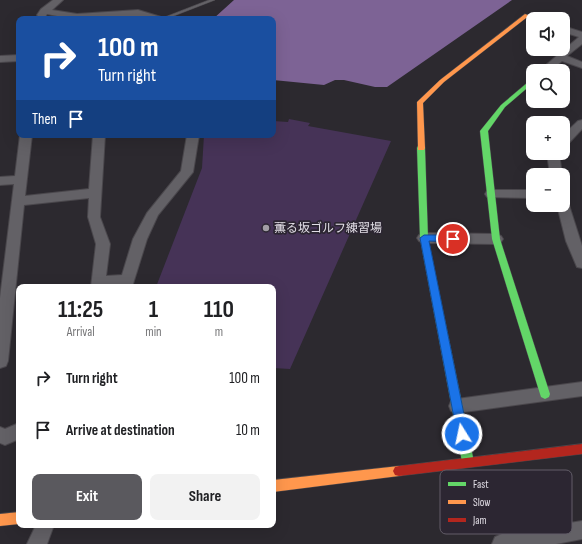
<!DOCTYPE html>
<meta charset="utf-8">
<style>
:root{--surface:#fff;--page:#f2f2f2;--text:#202124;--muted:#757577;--accent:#5a595e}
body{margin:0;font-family:"Sofia Sans Condensed","Noto Sans JP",sans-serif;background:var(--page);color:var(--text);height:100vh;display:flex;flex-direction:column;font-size:15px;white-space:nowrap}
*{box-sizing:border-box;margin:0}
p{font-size:13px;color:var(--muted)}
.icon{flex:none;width:22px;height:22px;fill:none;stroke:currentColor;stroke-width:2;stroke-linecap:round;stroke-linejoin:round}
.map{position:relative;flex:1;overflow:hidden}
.sheet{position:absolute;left:16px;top:284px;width:260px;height:244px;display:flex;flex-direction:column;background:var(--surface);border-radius:8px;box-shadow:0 4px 16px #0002}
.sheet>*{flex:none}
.hud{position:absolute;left:16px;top:16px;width:260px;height:122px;border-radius:8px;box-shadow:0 4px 16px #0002;background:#1a4fa0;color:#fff;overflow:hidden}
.buttons{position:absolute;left:526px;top:12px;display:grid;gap:8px}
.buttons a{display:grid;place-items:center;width:44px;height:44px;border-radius:8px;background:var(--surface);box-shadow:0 4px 16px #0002;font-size:20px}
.pin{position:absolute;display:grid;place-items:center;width:34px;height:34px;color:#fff;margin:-17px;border:2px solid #fff;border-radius:50%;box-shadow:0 1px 4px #0007}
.me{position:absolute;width:44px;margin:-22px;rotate:350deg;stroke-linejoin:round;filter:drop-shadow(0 0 3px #0008)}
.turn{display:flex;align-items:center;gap:14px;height:84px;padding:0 16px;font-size:18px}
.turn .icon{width:52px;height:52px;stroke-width:2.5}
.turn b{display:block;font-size:28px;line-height:34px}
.then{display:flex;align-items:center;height:38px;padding:0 16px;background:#0003;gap:8px;font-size:15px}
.eta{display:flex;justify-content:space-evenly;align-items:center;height:68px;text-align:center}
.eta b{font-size:24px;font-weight:700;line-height:28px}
.button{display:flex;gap:8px;margin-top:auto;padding:8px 16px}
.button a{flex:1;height:46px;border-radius:8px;background:var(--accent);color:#fff;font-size:16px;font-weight:700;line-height:46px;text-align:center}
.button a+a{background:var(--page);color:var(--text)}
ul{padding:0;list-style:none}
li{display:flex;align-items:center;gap:12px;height:52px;padding:0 16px}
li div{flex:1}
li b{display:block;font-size:15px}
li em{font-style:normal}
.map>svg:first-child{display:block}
.green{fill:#463357}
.water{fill:#7d6395}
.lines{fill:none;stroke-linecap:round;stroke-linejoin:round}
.lane-casing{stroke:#4a474c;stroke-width:1}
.street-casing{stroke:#4a474c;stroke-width:2}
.fast-casing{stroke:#4a474c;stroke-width:1}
.slow-casing{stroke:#4a474c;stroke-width:1}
.jam-casing{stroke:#4a474c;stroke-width:1}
.lane{fill:#636166;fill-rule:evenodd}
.street{fill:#636166;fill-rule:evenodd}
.fast{fill:#63d668;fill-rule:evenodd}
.slow{fill:#ff974d;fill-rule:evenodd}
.jam{fill:#b3261e;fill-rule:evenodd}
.route{fill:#1a73e8;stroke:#114b97}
.poi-dot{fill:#a29ea5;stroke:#2c2632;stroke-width:1.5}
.labels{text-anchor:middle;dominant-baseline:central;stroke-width:3.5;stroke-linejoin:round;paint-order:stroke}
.poi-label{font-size:12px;fill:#e1dde5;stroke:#2c2632;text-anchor:start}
.key{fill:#2c2632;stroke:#625d68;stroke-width:1}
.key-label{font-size:11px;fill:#e1dde5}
</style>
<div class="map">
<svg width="582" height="544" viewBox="0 0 582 544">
<rect width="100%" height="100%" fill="#2c292f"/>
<path class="green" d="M289,119L310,123L308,126L391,141L290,369L273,368V287H156L202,168L204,135H273V121L288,122Z"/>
<path class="water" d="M234,0H517H512L387,87H375L344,80H335L324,85L273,80V19H213Z"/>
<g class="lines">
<g class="lane-casing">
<path id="lane" d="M209,0H215L166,19H160Z"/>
</g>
<g class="street-casing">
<path id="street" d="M53,0H63L52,10L77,14L138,10L161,17L163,19H148L138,16L73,19L47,14L45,17H39L37,15L41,9Z
M563,26L582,32V44L567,56L582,62V68L562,61L550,71H539L579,37L563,32Z
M19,55V61L0,62V56Z
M582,120V129L567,145L563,146V135L578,121Z
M20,135H32L25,196L89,189L93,135H105L100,217L110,244L106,276L122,275L133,239L147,213L181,171L187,135H199L193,172L158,215L147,239L132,287H91L96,244L88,217L89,198L24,205L8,361L6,366L0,368V298L14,184L0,185V177L15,176Z
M547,153H559L562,175H550Z
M491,190H533V198L487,197L485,194L487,191Z
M563,201L568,202L569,205L582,246V268L577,267L566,241L557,205H563Z
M424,233L496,234L501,236L503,239L501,242L496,244L424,243L419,241L417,238L419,235Z
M582,382V396L457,413L451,411L449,406L451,401L457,399Z
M19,423V439L5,445L0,443V427L5,429Z
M582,521V539L556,544H492L495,537L502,534Z
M36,525H54L47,544H27Z"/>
</g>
<g class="fast-casing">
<path id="fast" d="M533,78V83L505,107L488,131L500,239L550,394L549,397L545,399L541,397L540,394L492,239L480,131L501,105Z
M418,146H424L425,148L428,238L474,462L472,466L468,467L464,466L462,462L420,238L417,148Z"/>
</g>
<g class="slow-casing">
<path id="slow" d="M525,14L538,19H533V20L526,18L444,82L423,103L425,148L424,150H418L417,102L440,80Z
M399,466L403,467L405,471L403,475L399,476L273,492V480Z
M19,512V524L0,526V514Z"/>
</g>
<g class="jam-casing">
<path id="jam" d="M582,444V454L399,476L395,475L393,471L395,467L399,466Z"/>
</g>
<use href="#lane" class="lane"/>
<use href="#street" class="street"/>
<use href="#fast" class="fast"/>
<use href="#slow" class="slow"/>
<use href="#jam" class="jam"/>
</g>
<path class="route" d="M424,235H453L457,239L453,242L429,241L468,434L466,437L462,439L459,437L457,434L420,238Z"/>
<circle class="poi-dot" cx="266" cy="228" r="4"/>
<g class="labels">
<g class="poi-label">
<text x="274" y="228">薫る坂ゴルフ練習場</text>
</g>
</g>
<rect x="440" y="470" width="132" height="64" rx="6" class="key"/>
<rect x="448" y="482" width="18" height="4" fill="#63d668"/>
<rect x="448" y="500" width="18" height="4" fill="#ff974d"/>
<rect x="448" y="518" width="18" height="4" fill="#b3261e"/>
<g class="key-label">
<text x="473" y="488">Fast</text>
<text x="473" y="506">Slow</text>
<text x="473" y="524">Jam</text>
</g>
</svg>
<div class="buttons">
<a><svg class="icon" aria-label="sound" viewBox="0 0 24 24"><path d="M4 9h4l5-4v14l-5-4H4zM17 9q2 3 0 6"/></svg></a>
<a><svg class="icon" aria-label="search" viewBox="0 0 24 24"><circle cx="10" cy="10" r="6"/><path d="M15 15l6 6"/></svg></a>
<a>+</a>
<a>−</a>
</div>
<div class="pin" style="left:453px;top:239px;background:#d93025"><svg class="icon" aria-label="arrive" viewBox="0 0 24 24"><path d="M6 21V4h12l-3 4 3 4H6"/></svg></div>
<svg class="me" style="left:462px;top:434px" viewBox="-20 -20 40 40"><circle r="17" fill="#1a73e8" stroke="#fff" stroke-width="3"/><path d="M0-11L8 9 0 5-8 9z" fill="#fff"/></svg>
<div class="hud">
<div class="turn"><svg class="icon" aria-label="right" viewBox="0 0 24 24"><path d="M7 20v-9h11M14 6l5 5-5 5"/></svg><div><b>100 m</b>Turn right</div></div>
<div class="then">Then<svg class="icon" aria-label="arrive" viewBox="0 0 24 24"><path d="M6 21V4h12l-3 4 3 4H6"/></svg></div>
</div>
<section class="sheet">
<div class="eta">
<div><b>11:25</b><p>Arrival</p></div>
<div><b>1</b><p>min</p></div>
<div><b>110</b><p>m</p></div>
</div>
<ul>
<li><svg class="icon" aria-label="right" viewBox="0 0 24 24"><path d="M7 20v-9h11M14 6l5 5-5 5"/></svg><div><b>Turn right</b></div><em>100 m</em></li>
<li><svg class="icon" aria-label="arrive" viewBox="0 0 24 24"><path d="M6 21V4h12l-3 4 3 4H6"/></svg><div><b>Arrive at destination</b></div><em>10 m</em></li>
</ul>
<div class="button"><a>Exit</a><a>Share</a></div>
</section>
</div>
